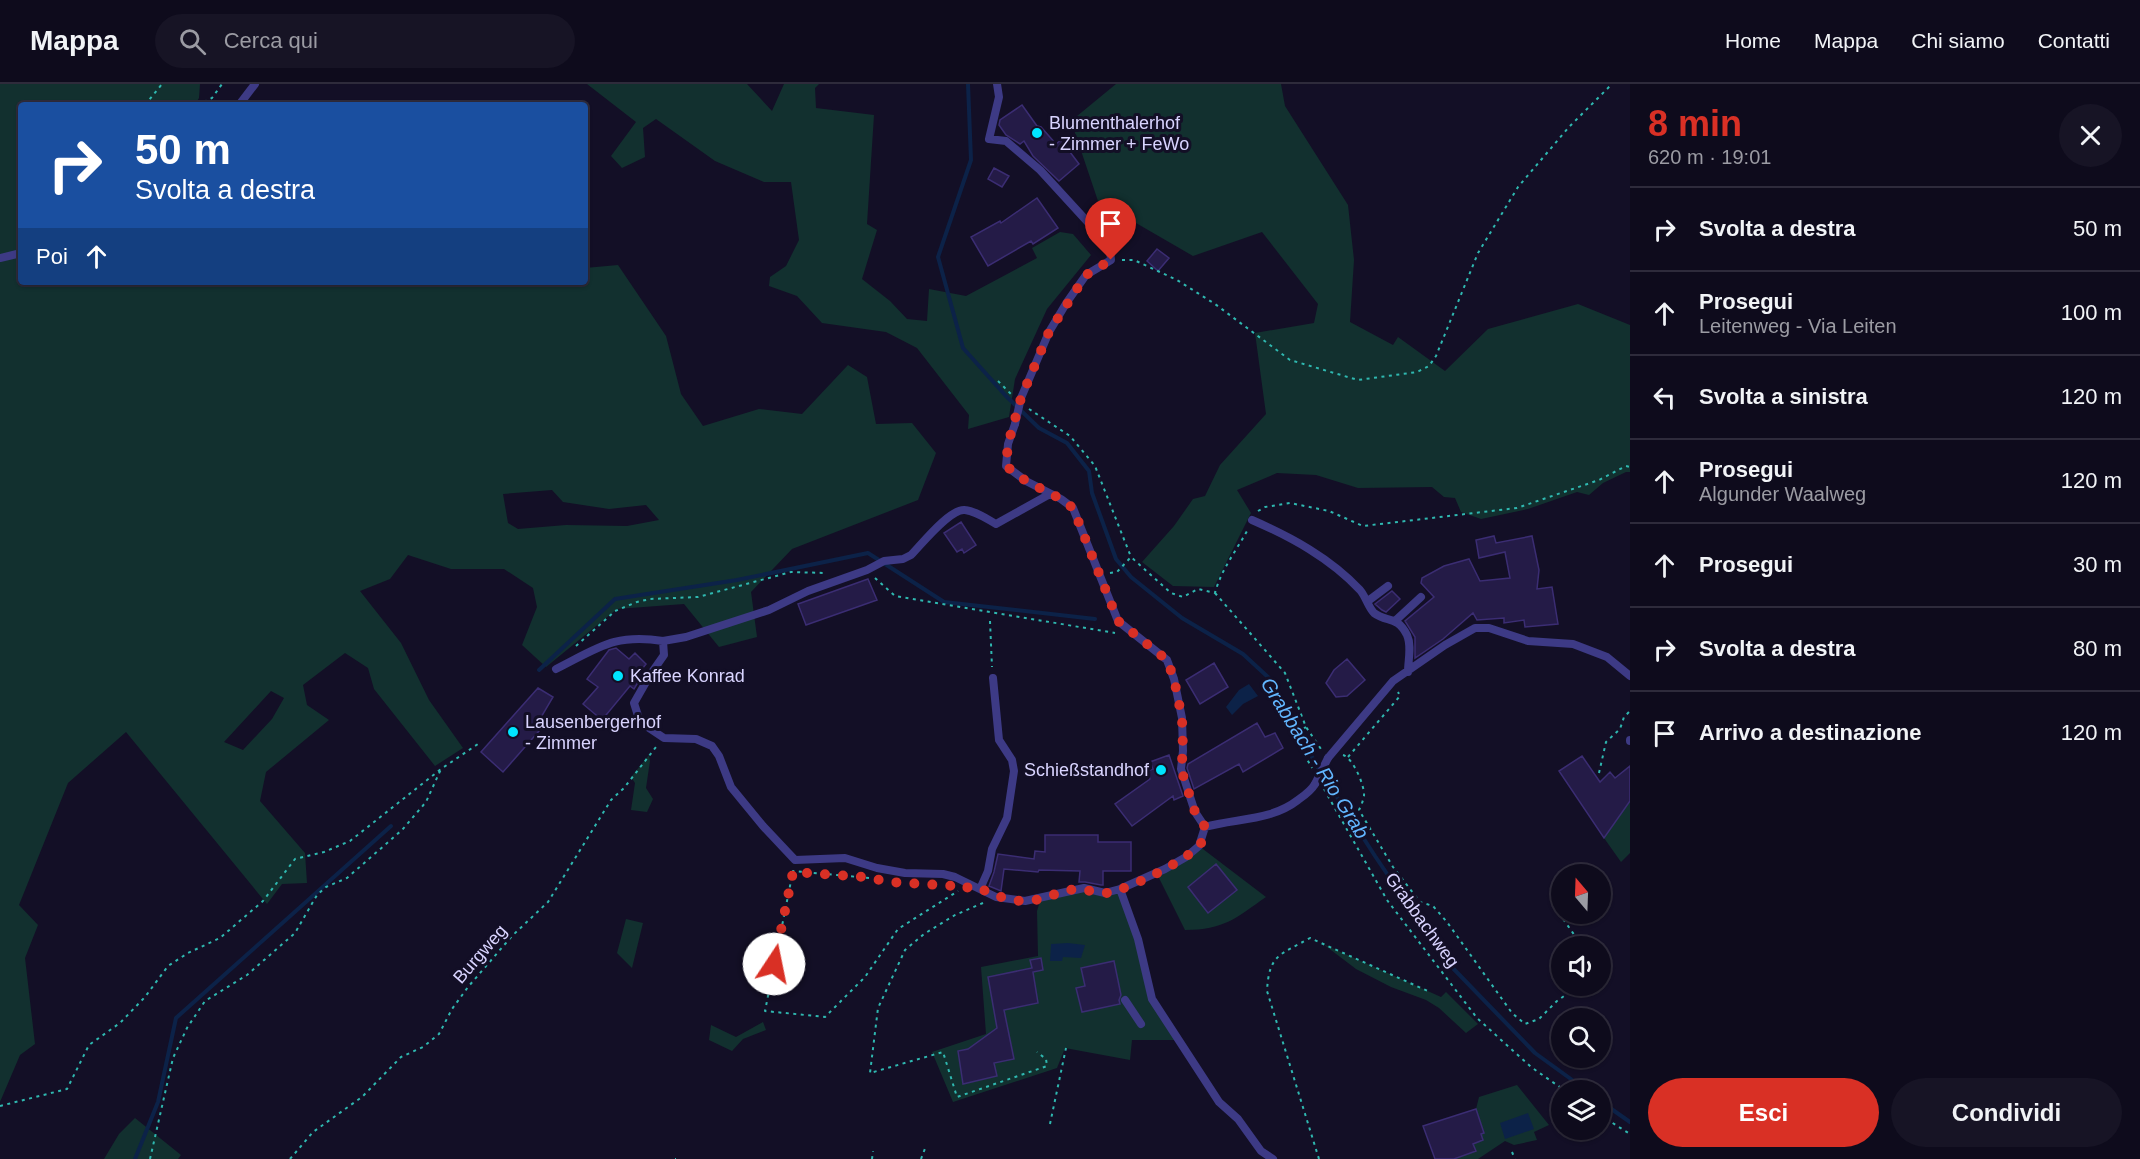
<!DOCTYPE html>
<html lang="it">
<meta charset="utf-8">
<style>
:root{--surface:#0e0b1c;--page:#171425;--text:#f1f3f6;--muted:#9b9ba3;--line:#2e2b3b;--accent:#d93025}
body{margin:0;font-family:Helvetica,sans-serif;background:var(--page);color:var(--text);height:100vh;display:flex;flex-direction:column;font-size:22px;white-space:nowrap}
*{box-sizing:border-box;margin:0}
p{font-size:20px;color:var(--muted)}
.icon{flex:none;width:33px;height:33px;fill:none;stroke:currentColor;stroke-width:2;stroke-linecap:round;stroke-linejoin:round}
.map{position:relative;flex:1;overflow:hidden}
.details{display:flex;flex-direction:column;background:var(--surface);width:510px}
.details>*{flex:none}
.banner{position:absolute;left:18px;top:18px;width:570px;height:183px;border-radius:6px;box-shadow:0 2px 4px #0004,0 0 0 2px var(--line);background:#1a4fa0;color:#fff;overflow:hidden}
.needle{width:39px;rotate:341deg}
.tools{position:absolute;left:1551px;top:780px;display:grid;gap:12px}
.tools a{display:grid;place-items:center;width:60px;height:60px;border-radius:50%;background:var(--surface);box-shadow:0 2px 4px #0004,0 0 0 2px var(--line);font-size:30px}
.pin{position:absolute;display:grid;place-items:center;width:51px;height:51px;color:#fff;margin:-62px -26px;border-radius:50% 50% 50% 0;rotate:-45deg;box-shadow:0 0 6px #0007}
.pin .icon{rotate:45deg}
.me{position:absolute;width:66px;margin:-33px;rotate:11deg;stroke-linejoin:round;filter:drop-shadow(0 0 4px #0008)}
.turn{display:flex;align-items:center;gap:21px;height:126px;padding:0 18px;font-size:27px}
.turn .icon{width:78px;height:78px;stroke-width:2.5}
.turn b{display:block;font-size:42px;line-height:51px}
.then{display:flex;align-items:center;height:57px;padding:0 18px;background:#0003;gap:12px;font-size:22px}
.round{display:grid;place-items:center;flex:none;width:63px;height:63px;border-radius:32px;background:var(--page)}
.summary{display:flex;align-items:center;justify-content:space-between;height:102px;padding:0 18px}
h1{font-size:36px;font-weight:800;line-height:45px;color:var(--accent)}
.cta{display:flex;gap:12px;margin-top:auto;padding:12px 18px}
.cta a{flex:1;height:69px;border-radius:36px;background:var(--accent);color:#fff;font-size:24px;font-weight:800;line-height:69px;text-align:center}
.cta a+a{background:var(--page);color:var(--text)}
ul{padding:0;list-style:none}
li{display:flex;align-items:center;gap:18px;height:84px;padding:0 18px;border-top:2px solid var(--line)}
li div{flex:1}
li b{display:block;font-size:22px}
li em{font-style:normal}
header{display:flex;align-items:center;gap:36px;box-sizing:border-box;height:84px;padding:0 30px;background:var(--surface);border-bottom:2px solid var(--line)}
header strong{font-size:28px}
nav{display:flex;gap:33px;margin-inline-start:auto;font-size:21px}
.search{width:420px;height:54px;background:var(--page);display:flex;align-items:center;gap:15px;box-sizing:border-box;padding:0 21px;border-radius:33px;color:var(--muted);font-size:22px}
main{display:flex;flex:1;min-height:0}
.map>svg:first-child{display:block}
.green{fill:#12302f;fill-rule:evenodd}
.water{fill:#0c2248}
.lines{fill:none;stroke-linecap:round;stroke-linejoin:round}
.stream{stroke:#0c2248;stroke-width:4}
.building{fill:#241b47;stroke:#3b2d73;stroke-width:1.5}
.path{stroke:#2fb8b0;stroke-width:2;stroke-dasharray:3 4.5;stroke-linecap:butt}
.lane{stroke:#3d3a85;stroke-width:8}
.lane-bridge{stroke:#3d3a85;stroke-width:8}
.route{stroke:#d93025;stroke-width:10;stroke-dasharray:0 18}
.poi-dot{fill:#00e5ff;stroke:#130f26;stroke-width:2}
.labels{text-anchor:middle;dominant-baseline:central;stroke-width:6;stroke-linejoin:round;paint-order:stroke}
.poi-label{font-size:18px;fill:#d9d4ff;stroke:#130f26;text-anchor:start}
.street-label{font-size:18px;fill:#d9d4ff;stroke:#130f26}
.water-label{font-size:20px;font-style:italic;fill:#62b6ff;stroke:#130f26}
</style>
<header>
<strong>Mappa</strong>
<div class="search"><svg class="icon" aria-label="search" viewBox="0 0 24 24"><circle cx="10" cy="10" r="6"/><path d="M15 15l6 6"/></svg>Cerca qui</div>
<nav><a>Home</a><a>Mappa</a><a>Chi siamo</a><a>Contatti</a></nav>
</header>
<main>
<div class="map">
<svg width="1630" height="1075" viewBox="0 0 1630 1075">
<rect width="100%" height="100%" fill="#130f26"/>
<path class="green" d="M0,0H200L199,14L195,21H21V198H585V184L618,181L666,252L681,310L703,342L759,325L802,330L848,281L867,293L876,340L912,339L936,369L918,416L792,465L751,508L757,553L719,563L684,520L617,525L546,583L522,561L537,523L533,504L504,485H451L408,471L390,495L360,507L401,559L429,616L463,664L435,682L374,605L368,584L345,569L303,601L307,621L329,636L266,688L260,717L305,769L307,799L282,800L267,820L126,648L68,699L19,821L38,841L25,874L35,960L20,971L0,1018ZM552,406L563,418L609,425L646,421L659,436L627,442L566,441L518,445L508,439L503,410ZM271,607L284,614L272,635L243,666L224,658Z
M587,0H747L772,27L784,0H819L815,4L816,24L874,31L867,140L877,146L862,195L890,217L907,235L927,237L929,205L966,212L1037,174L1032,164L1060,148L1073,150L1091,171L1047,225L1015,295L1009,333L968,345L969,331L917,264L886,248L822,239L797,212L769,202L770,193L786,182L799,156L791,98H764L715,77L656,35L643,44L645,73L622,84L611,72L636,38Z
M1116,0H1281L1285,22L1348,121L1354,176L1350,238L1393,261L1398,253L1445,287L1488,245L1578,220L1630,241V388H1626L1603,399L1589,411L1577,408L1528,425L1481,435L1461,428L1455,414L1444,413L1432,403L1358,404L1316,391L1277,389L1237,406L1251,429L1214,503L1173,502L1142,478L1174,442L1193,415L1205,412L1220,381L1266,330L1255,249L1314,239L1318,220L1262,148L1193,172L1098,117L1071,37Z
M649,671L650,677L646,704L653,715L647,728L631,726L635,699L631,693Z
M1630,717V769L1621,778L1604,754Z
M1199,762L1266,813C1236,834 1224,846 1185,846L1156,788Z
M1120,805L1152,915L1177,956H1132L1130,976L1065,964L1057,984L953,1018L932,968L986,950L981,883L1038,872L1037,827L1041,814L1068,806Z
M626,835L643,839L632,884L617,869Z
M1323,860L1441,913L1446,908L1478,940L1466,949L1439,924L1426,916L1391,903L1356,885Z
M763,938L766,946L743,955L732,967L709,956L711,941L736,953Z
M1517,1001L1549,1041L1534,1048L1537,1056L1514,1061L1505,1057L1478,1075H1454L1476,1067L1473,1060L1483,1056L1481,1050L1484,1048L1476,1025L1479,1013Z
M135,1034L181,1071L178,1075H104L119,1050Z"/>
<path class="water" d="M1249,600L1258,612L1243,620L1232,631L1226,623L1239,606Z
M1068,859L1085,861L1081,874L1063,873L1062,877H1050L1051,860Z
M1528,1029L1534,1045L1505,1055L1500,1039Z"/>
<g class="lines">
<path class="stream" d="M968,0L971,76L938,173L963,264L1006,312L1039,344L1067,359L1089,387L1092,409L1116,475L1131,493L1182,534L1243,570L1269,594L1317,682L1375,772L1446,877L1535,969L1586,1006
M539,586L615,515L737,496L868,469L944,518L1095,535
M1600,1017L1630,1038
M135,1075L158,1018L176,934L391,742"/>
</g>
<path class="building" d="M1022,21L1037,42L1041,43L1056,60L1061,56L1079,80L1059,97L1033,72L1024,57L1020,60L1006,51L999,41L1000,36Z
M994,84L1009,92L1002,103L988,95Z
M1037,114L1058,144L1033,160L1031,157L988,182L971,153L1000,137L1001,139Z
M1157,165L1169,174L1158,187L1147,177Z
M961,438L976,461L964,469L962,465L957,468L944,449Z
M1494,452L1496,459L1532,452L1539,486L1537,505L1552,503L1558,540L1525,543L1524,536L1504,539V534L1477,536L1473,529L1443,555L1415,574V553L1405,537L1434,513L1421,499L1422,494L1444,482L1469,475L1480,497L1510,494L1505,468L1479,474L1476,456Z
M868,495L877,516L806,541L798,520Z
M1392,507L1400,515L1386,528L1382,526L1375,520Z
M616,564L629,575L635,569L646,580L642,585L645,587L634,605L630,602L602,636L583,620L598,603L587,595L609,566Z
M1347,575L1365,596L1347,612L1336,613L1326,599L1334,586Z
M1214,579L1228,603L1200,620L1186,596Z
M538,604L553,613L537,640L539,647L503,688L481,668Z
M1257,639L1265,653L1275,649L1283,664L1243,688L1239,680L1194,705L1187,684L1188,680Z
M1169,671L1183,712L1174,716L1173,712L1132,742L1115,720L1150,695L1147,687L1153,685L1150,678Z
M1582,672L1600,698L1610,688L1615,694L1630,682V717L1604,754L1559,687Z
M1045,751H1098V758H1131V787H1103V801H1101L1085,798H1079L1080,787L1039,786L1038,788L1004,785L1001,807L989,802L994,788L998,770L1034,775L1035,767L1045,768Z
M1216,780L1237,806L1208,829L1188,803Z
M1041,874L1043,886L1033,888L1038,919L1004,926L1014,975L994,979L997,992L963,1000L958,967L968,965L997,944L988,893L1032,884L1030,876Z
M1114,877L1121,911L1119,916L1120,920L1082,928L1076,904L1085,902L1081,884Z
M1476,1025L1484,1049L1481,1050L1483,1056L1473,1060L1476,1067L1454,1075H1435L1423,1042Z"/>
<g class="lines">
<path class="path" d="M145,21L162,0
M197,21L212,14L222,0
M1122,176H1134L1177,196L1215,220L1290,276L1358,296L1417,288L1429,282L1436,272L1478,169L1518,103L1569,43L1612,0
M998,297L1011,310
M1029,325L1070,352L1095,382L1131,473
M1258,427L1265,423L1290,419L1329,427L1363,442L1517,424L1599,396L1626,382L1630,383
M1110,489L1117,488L1131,473L1171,509L1183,513L1198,505L1215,509C1221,486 1236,467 1247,447
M875,494L895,512L1115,549
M1215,509L1285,589L1306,643L1321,665
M990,537L992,583
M576,562L615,527L637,518L650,515L698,513L791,488L825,489
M1306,643L1293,651L1312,684
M1343,671C1353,674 1365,702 1364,712C1363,717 1361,722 1359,726L1393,783L1420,818L1433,822L1447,838L1512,929L1525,940L1539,935L1557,917L1578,902
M1348,673L1400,612L1398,608
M1599,689L1606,658L1620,645L1624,633L1630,627
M1324,705L1387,816L1477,934L1531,983L1564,1006
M869,794L793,787L765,927L825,933L865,893L898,845L958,807
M983,819L955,831L924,850L905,866L878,924L870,989L943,968L957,1013L1047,982L1046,975L1037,968
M1559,829L1582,862
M0,1022L67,1005L89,961L120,939L145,913L168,882L188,869L220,854L263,817L295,775L324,768L350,757L441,685L478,660
M1600,1031L1630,1050
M1050,1040L1066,964
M1512,1068L1515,1075
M150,1075L173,974L187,944L205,917L247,891L295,849L317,811L326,803L347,794L402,746L426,718L441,685
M290,1075L313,1048L362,1013L401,973L423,963L439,950L452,925L468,903L512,852L548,818L611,716L624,704L656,663
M675,1075H676
M872,1075L873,1067
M921,1075L926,1062
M1319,1075L1267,907C1269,870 1280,871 1310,854L1430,908"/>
<path class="lane" d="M997,0L999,13L989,55L1006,57L1040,86L1106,158L1110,166L1111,176L1086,191L1067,218L1049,248L1021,314
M239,21L255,0
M0,174L21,169
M1015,340L1008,360L1006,382L1026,397L1061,415L1073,424L1118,537L1167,576L1174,595L1182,634L1183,667L1181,685L1195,728L1205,743
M1252,436C1291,453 1330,474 1360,506C1366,513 1368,523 1374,529C1387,539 1397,531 1407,551C1412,562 1408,576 1408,588
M1368,517L1388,502
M1395,537L1421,513
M663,557L686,553L769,526L808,507L867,486L884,477L903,475L911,471C921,461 950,424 965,426C976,427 987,435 996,440L1050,410
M556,585C598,564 615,549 663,557L664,571L650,591L634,619L640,638L664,654L696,655L712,662L719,672L731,703L763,742L795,776L845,774L877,784L905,789L943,790L955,793L996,813L1025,817L1084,804L1105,809L1120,805L1165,785L1186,773L1199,762L1205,743
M1630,657V656
M1328,674L1393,597L1445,561L1475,544H1489L1528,557L1573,560L1607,573L1630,592
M1205,743C1237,734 1271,737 1298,716C1305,711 1311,707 1315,700
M980,805L988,787L992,765L1007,734L1014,687L1012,676L999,656L993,594
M1120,805L1138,855L1152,915L1219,1018L1238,1035L1261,1067L1273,1075
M1125,916L1141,940"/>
<path class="lane-bridge" d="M1015,340L1021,314
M1315,700L1328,674"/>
</g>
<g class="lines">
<path class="route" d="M774,880L793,788L865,793L890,798L955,802L962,805L972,802C991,808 1003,817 1025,817C1041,817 1055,809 1070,806C1086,803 1094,810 1106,809C1126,807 1187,776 1200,761C1203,756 1204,749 1205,743L1195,728L1181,685L1183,667L1182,634L1174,595L1167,576L1118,537L1073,424L1061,415L1026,397L1006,382L1008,360L1021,314L1049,248L1086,191L1111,176"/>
</g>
<g class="poi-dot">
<circle cx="1037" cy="49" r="6"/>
<circle cx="618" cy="592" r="6"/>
<circle cx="513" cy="648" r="6"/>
<circle cx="1161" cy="686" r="6"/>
</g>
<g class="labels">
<g class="poi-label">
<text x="1049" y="39">Blumenthalerhof<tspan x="1049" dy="21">- Zimmer + FeWo</tspan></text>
<text x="630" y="592">Kaffee Konrad</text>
<text x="525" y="638">Lausenbergerhof<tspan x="525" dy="21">- Zimmer</tspan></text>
<text x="1149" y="686" text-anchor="end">Schießstandhof</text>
</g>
<g class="street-label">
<text transform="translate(1422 836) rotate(54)">Grabbachweg</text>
<text transform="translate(480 870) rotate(-49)">Burgweg</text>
</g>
<g class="water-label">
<text transform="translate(1315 674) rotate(58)">Grabbach - Rio Grab</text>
</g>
</g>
</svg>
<div class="tools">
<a><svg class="needle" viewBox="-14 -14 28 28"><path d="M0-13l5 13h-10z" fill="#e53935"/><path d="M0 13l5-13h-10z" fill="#9b9ba3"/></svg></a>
<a><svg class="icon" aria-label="sound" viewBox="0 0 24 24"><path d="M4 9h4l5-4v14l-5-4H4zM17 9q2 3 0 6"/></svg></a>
<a><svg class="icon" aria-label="search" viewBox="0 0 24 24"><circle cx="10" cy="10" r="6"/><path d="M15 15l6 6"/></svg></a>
<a><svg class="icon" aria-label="layers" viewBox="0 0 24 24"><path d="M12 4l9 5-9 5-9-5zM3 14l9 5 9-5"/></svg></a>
</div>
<div class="pin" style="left:1111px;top:176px;background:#d93025"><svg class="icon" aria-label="arrive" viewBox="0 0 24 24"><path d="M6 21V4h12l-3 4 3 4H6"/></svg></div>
<svg class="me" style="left:774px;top:880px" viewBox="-20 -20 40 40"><circle r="19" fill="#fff"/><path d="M0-13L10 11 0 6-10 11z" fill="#d93025"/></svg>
<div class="banner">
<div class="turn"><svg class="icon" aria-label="right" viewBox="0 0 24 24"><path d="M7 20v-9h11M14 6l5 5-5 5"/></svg><div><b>50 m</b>Svolta a destra</div></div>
<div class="then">Poi<svg class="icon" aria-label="ahead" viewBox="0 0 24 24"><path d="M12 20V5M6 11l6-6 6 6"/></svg></div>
</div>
</div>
<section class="details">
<div class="summary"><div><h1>8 min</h1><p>620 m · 19:01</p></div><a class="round"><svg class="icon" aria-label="close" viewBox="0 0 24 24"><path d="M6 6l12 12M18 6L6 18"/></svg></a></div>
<ul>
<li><svg class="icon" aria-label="right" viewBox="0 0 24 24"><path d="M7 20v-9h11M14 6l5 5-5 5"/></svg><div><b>Svolta a destra</b></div><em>50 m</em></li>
<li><svg class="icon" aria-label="ahead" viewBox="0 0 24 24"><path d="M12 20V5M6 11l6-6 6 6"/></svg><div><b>Prosegui</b><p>Leitenweg - Via Leiten</p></div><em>100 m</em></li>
<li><svg class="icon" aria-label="left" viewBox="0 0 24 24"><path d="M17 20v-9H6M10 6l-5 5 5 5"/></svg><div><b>Svolta a sinistra</b></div><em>120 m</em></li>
<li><svg class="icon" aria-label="ahead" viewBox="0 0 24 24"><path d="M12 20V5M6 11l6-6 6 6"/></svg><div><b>Prosegui</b><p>Algunder Waalweg</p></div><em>120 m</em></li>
<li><svg class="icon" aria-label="ahead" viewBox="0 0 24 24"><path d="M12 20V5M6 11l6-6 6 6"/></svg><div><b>Prosegui</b></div><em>30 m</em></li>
<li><svg class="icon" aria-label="right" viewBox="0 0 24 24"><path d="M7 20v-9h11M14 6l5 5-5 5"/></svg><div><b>Svolta a destra</b></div><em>80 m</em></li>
<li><svg class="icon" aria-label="arrive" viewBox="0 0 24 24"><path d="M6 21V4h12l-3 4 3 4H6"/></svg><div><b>Arrivo a destinazione</b></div><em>120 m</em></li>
</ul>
<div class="cta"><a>Esci</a><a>Condividi</a></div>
</section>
</main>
